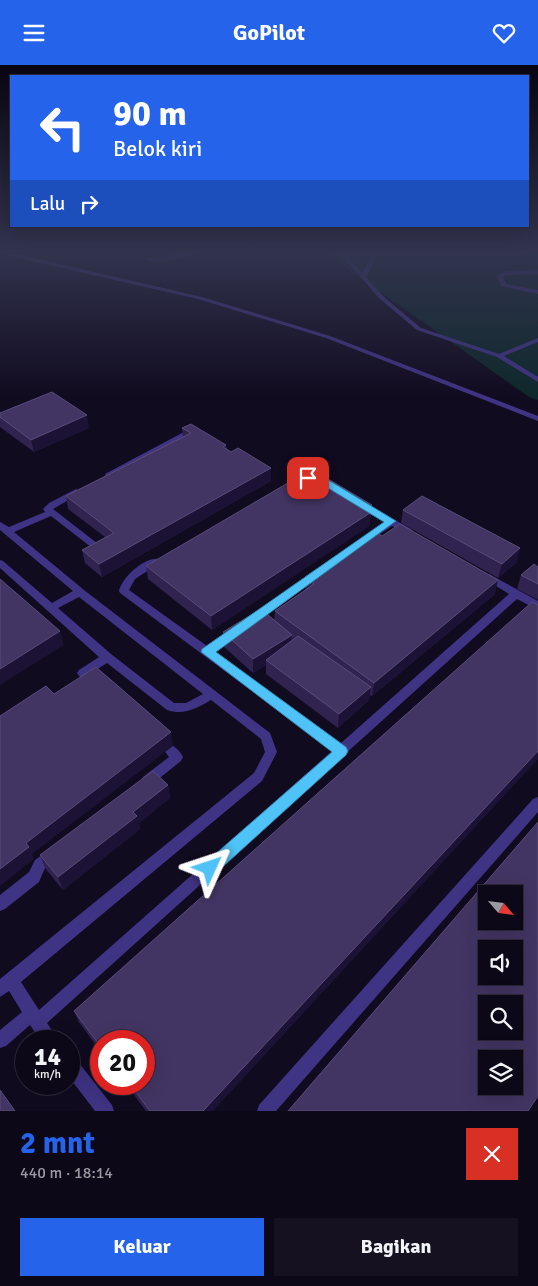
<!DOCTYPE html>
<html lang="id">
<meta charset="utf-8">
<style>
:root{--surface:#0d0818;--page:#161121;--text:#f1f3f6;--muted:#9a9aa2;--line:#2d2937;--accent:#2563eb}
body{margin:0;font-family:Signika,sans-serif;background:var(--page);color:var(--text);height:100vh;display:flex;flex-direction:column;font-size:19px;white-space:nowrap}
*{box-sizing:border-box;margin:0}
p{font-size:16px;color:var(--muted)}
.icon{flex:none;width:28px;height:28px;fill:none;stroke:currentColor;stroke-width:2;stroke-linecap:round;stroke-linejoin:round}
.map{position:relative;height:1046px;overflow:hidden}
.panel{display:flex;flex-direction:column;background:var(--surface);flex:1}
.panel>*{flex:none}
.hud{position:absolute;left:10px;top:10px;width:519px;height:152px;border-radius:0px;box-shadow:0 5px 20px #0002,0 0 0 1px var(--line);background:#2563eb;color:#fff;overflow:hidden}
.needle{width:32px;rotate:118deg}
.controls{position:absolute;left:478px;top:820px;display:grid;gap:10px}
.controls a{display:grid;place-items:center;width:45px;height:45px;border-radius:0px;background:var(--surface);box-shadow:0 5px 20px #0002,0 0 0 1px var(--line);font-size:25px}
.speed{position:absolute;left:15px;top:965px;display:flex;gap:10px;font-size:25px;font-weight:700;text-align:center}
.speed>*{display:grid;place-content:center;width:65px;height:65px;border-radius:50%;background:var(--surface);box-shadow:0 5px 20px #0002,0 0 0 1px var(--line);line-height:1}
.speed small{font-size:12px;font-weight:400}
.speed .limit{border:8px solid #d22;background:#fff;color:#111}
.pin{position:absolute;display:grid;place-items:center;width:42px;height:42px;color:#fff;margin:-21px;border-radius:10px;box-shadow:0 2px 8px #0006}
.me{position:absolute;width:55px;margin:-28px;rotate:48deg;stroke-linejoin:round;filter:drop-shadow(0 0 4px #0008)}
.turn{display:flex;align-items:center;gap:18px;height:105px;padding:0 20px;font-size:22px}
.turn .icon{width:65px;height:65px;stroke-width:2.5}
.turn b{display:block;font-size:35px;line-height:42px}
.then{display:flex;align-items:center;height:48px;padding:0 20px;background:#0003;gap:10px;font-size:19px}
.round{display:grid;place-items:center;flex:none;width:52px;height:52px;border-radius:0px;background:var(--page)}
.headline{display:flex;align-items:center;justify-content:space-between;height:85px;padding:0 20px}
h1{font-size:30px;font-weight:700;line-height:38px;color:var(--accent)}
.cta{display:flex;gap:10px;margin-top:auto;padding:10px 20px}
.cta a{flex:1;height:58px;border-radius:0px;background:var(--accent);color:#fff;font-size:20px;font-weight:700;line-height:58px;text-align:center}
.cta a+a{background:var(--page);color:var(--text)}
header{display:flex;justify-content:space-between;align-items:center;height:65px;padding:0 20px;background:var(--accent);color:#fff;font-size:22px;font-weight:700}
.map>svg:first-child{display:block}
.green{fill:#0e282b}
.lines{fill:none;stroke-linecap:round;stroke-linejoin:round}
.minor{fill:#3f3383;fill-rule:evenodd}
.wall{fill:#302350}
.shaded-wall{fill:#1c1235}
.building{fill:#423563;stroke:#594c7b;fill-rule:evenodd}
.route{fill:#4fc3f7;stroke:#337fa1}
</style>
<header><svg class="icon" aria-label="menu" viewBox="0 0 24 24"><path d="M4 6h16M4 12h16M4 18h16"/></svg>GoPilot<svg class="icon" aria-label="heart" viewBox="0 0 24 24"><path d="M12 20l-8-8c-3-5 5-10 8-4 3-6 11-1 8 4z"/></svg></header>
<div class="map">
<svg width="538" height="1046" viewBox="0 0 538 1046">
<rect width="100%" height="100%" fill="#110b20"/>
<path class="green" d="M333,184H538V335L529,332L328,190Z"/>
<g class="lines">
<path class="minor" d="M197,184H207C194,191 158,201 145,194L148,192L164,193Z
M336,184H342L362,208L375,184H381L366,212L384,232L421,263L499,289L538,273V277L504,291L538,312V317L497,292L417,265L380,234Z
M0,185L202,232L330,271L538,351V356L326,273L198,234L0,189Z
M538,205V209L507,210L503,212L506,219L538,225V229L501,221L497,211L506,206Z
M182,368H194L198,370L194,372H186L112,411H106L105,409Z
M76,424L80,427L79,429L53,444L102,482L104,484L102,486H96L51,451L14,467L84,525L270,668L277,687L262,716L21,917L39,945L332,686L120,528L119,526C122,512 145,491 160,494L162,496L160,498L135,514L129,525L207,581L229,565H237L238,568L237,571L215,587L341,678L509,529L483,513L481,511L483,509H489L538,536V545L517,534L47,958L59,976H41L30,960L6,981L0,983V965L22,947L9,926L0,932V914L254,708L265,687L261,674L211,635C197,643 184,651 167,645L107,598L91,608L100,618L98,621C90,624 82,615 77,608L79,605L99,592L0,503V495L3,496L52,538L73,526L0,465V457L9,462L45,447L43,444L49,438ZM79,532L203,629L186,638H174L111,589L58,543Z
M360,435L411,464L413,466L408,469L392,461L368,477H362L360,475L362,473L385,457L357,440L356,438L357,436Z
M315,508L320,511L318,513L257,557H249L248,554L249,551Z
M169,679C175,681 180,686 183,692L181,696L151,720L147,721L143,720L141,716L143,712L169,692L163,684L165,680Z
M538,732V747L276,1046H257L259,1040L533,734Z
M52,783L57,785L59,789L57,793L45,803L39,817L5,844L0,846V830L29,807L35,795Z
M69,991L75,993L112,1040L114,1046H95L69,1012Z"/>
</g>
<path class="wall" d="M0,348L89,363L34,387L0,362Z
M182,363L226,380L227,384L271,416L102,512L85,498L82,485L105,472L68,444L66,431L183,373Z
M312,412L372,440L369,461L212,565L148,514L146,501Z
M403,445L517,497L498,513L401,458Z
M382,471L495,529L372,631L370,630L369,635L338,663L266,609V600L253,608L223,581V567L274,556L275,546L305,525V512Z
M538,502V535L517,524L521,510Z
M168,720L170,733L139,758L140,764L63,825L45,803L40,790Z
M74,946L213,1046H146L126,1019H144L101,976V987L79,957Z"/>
<path class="shaded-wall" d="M87,350L89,363L34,387L31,375Z
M271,403V416L102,512L99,499Z
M372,440L369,461L212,565L211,551Z
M520,483L517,497L498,513L502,499Z
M498,515L495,529L372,631L374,618Z
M60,566L64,580L0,620V604Z
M292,570L291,584L266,595V600L253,608V594Z
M371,622L369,635L338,663L339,649Z
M171,667L173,681L32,789L34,794L0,821V804L26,778Z
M538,686V694L213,1046H203Z
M168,720L170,733L139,758L140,764L63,825L58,812L133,747Z"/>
<path class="building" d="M52,327L87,350L31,375L0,352V348Z
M191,359L226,380L223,382L231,387L238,383L271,403L99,499L82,485L114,468L66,431L191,368L182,363Z
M305,408L312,412L318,408L372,440L365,444L370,448L211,551L146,501Z
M422,431L520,483L502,499L403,445Z
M400,459L498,515L374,618L275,546L314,519L305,512L373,466L382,471Z
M534,499L538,502V519L521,510Z
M0,514L60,566L0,604Z
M532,537L538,540V686L203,1046H150L130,1019H144V976H101V982L74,946Z
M261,544L292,570L253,594L223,567Z
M298,571L371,622L339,649L266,595Z
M96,602L171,667L26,778L29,782L0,804V651L46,621L54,629Z
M153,706L168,720L133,747L137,751L58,812L40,790Z
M538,757V1031L528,1046H288ZM486,829H514V856H486ZM486,884H514V911H486ZM486,939H514V966H486ZM486,994H514V1021H486Z
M0,1025L15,1046H0Z"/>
<linearGradient id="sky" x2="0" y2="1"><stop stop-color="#090612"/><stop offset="0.56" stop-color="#32344e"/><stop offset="1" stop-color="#32344e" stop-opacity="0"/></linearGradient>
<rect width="538" height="331" fill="url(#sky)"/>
<path class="route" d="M308,410L330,416L396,456L216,587L346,682L348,686L346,690L216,808L210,810L205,808L203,803L205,798L332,687L201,587L202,584L384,457L323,420L305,415V411Z"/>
</svg>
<div class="controls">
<a><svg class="needle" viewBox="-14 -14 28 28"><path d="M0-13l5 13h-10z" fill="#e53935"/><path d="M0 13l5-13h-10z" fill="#9a9aa2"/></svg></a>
<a><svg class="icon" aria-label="sound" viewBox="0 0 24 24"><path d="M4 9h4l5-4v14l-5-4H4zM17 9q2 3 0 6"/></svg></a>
<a><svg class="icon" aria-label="search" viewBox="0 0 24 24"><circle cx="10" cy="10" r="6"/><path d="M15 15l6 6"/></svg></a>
<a><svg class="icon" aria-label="layers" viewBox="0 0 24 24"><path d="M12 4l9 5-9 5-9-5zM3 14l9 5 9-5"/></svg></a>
</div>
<div class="speed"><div>14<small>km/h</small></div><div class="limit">20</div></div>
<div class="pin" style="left:308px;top:413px;background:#d93025"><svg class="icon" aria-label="arrive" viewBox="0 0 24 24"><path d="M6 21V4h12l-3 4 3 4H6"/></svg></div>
<svg class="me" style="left:210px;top:803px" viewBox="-20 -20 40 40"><path d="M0-17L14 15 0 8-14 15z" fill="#4fc3f7" stroke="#fff" stroke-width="4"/></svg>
<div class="hud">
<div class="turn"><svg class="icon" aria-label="left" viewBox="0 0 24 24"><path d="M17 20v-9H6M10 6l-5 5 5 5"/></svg><div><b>90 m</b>Belok kiri</div></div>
<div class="then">Lalu<svg class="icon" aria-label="right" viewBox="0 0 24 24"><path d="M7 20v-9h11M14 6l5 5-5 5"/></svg></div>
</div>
</div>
<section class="panel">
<div class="headline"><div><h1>2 mnt</h1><p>440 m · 18:14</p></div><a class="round" style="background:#d93025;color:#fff"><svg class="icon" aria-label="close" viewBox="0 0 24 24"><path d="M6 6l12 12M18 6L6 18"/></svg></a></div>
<div class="cta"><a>Keluar</a><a>Bagikan</a></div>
</section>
